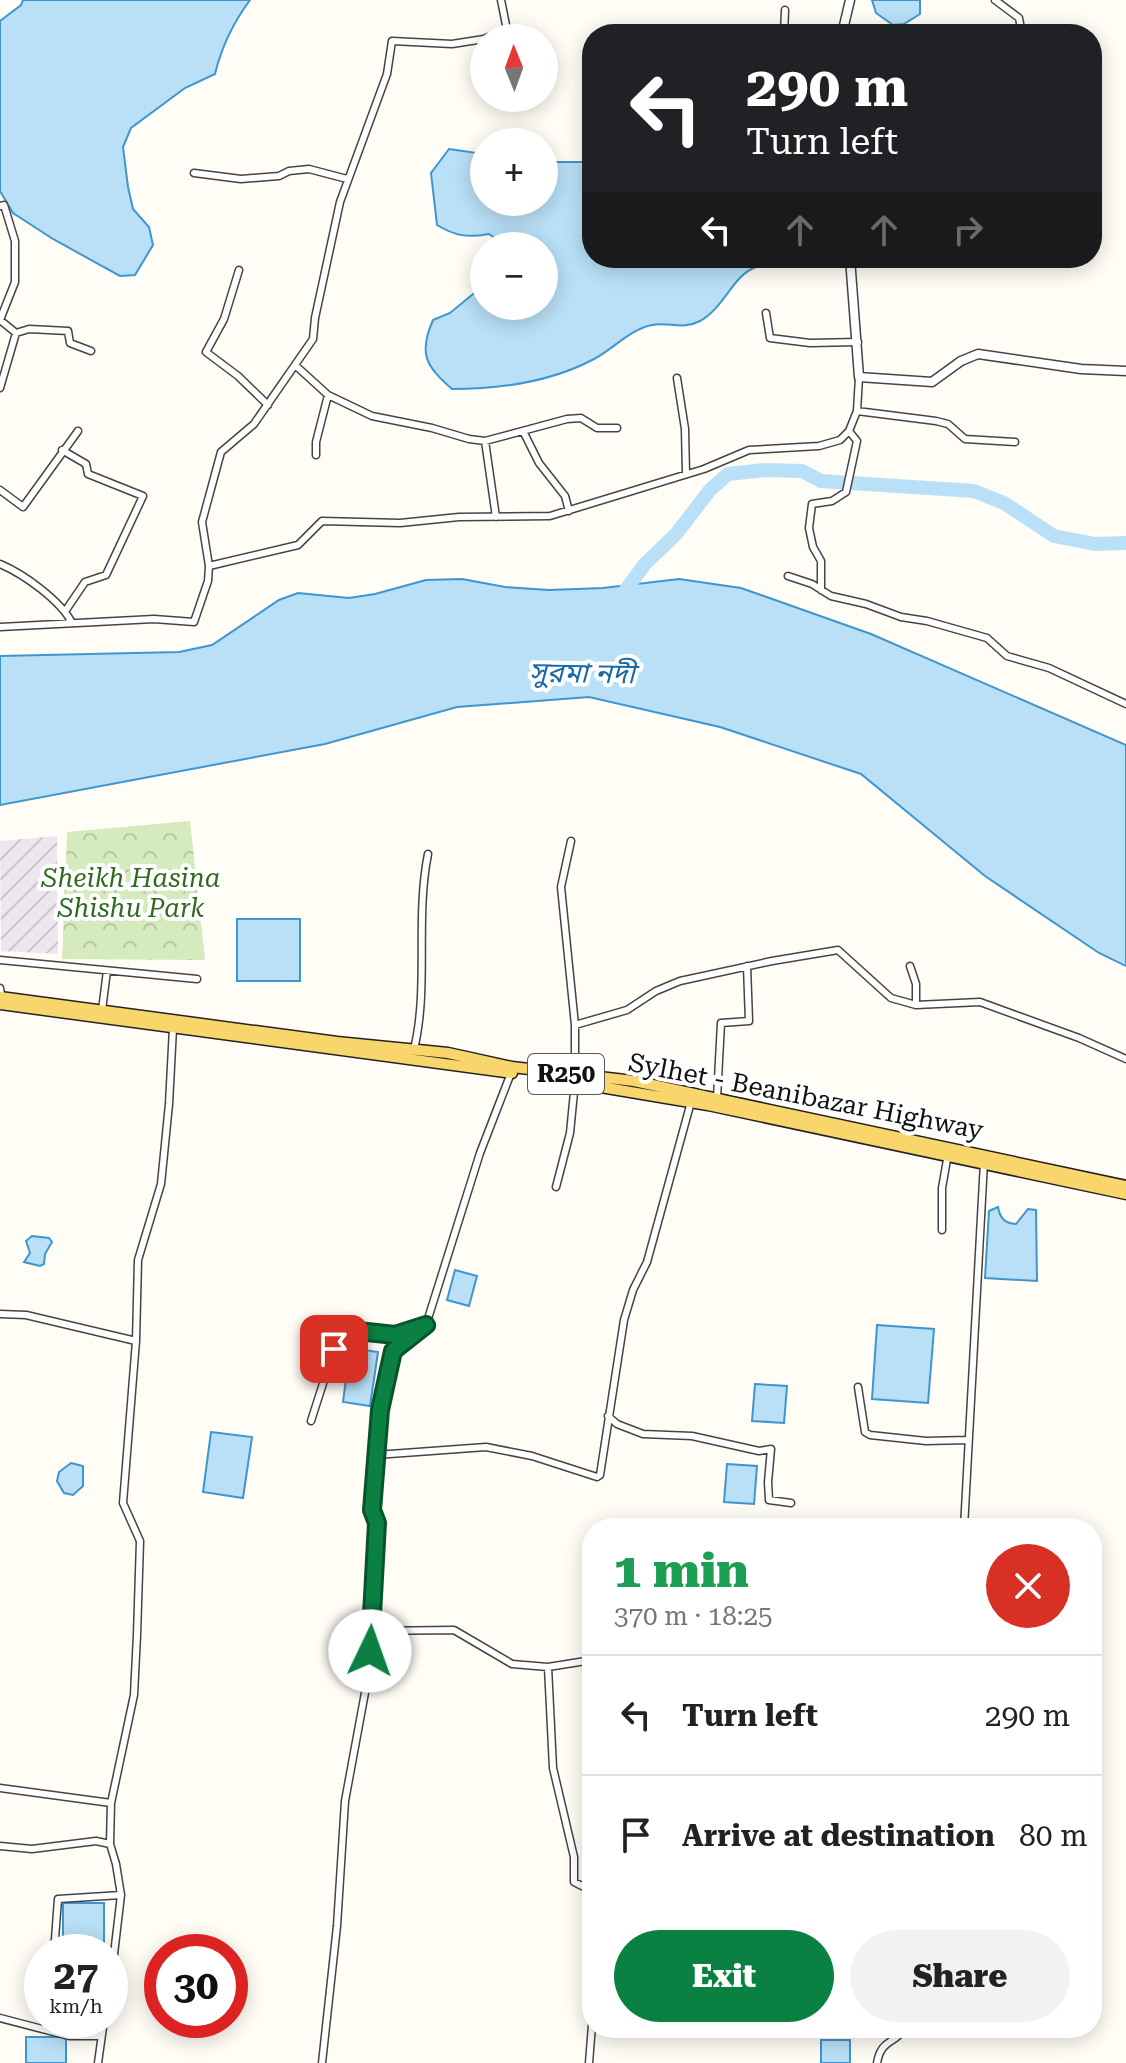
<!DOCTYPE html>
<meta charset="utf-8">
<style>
:root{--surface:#fff;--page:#f2f2f2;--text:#222;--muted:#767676;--line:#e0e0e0;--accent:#0b8043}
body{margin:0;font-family:"Roboto Serif","Noto Sans Bengali",serif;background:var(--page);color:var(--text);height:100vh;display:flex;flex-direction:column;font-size:30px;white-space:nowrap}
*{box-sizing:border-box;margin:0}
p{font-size:26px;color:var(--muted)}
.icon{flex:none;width:44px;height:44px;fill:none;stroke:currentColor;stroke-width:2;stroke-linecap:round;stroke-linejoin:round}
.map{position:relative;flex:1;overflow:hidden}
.details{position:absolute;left:582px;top:1518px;width:520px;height:520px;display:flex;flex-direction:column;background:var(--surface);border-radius:32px;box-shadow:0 4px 20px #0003}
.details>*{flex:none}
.top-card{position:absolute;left:582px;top:24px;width:520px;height:244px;border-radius:32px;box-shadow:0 4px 20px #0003;background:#202124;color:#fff;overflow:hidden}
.needle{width:52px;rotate:359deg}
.tools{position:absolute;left:470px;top:24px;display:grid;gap:16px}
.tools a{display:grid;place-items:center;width:88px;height:88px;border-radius:50%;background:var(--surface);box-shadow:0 4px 20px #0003;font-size:40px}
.speed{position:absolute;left:24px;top:1934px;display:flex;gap:16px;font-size:40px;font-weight:700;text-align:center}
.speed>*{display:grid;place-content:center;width:104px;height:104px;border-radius:50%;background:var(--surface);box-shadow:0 4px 20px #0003;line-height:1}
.speed small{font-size:20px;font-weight:400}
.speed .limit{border:12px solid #d22;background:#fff;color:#111}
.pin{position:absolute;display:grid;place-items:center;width:68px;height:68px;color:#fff;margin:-34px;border-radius:16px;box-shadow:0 4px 12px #0006}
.me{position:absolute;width:88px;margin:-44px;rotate:3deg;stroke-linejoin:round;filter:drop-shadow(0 0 6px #0008)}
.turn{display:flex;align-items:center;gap:28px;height:168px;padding:0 32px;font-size:36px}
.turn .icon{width:104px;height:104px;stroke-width:2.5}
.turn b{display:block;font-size:56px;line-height:68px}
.lanes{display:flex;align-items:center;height:76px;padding:0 32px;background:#0003;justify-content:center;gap:40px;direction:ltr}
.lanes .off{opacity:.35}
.round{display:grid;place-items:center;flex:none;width:84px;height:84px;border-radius:42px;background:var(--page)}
.summary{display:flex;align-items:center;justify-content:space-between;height:136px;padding:0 32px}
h1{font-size:48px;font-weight:800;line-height:60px;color:#1e9e55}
.primary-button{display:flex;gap:16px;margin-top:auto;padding:16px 32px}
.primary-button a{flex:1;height:92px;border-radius:48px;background:var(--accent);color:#fff;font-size:32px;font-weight:800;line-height:92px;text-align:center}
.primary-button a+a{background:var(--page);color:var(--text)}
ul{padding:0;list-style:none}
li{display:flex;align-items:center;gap:24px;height:120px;padding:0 32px;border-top:2px solid var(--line)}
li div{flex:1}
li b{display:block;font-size:30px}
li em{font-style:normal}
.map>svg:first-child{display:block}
.industrial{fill:url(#industrial-furrows)}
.park{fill:url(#park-crowns)}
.water{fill:#b9e0f7;stroke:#3f96cf;stroke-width:2}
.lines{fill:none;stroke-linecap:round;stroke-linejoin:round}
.river{stroke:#b9e0f7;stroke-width:14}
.minor-casing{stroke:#444;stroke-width:9}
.tertiary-casing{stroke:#444;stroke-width:11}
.primary-casing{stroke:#222;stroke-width:13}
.minor{stroke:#fff;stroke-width:6}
.tertiary{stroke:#fff;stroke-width:8}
.primary{stroke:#f9d66b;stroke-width:10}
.route-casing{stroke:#07532c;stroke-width:20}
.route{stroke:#0b8043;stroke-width:14}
.labels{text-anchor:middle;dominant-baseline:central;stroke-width:8;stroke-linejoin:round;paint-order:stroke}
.shield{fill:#fff;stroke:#585858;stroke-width:2}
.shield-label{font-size:24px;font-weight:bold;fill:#111}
.park-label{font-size:26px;font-style:italic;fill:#2f6b1f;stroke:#fff}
.street-label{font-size:26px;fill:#111;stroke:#fff}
.water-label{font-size:28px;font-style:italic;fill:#1768a6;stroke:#fff}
</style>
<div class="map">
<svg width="1126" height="2063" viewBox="0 0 1126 2063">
<defs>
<pattern id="industrial-furrows" width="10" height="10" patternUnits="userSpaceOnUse" patternTransform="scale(2)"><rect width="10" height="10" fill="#eee6ef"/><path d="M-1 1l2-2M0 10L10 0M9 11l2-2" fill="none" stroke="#cbc4cc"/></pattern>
<pattern id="park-crowns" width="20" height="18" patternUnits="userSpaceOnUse" patternTransform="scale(2)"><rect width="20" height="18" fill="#d5ebbd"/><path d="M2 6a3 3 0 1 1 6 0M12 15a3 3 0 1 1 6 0" fill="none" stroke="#b6c8a1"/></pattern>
</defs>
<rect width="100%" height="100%" fill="#fffdf5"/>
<path class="industrial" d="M57,836L58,954L1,951L0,841Z"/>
<path class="park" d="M190,821L205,960L62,959L67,832Z"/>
<path class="water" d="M23,0H250C233,23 222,45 215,74L185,88L131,128L123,147L128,187L133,209L149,227L153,245L135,275L120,276L53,239L13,213L0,191V21L21,5Z
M872,0H920V14L904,24L893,25L876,13Z
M449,149L484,154V202H544V162H592V258C604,258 616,257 627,258C641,259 654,265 668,258H797L793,264C782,265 767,263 756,267C733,275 724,308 700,321C683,330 669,322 652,325C631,329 613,349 594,359C551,382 501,389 452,389C426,366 418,354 433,320L450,313L484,285V306H544V246H506L489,234C468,238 455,236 437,225L431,173Z
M462,579L505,587L549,590L603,588L679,579L741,588L871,634L1126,745V966L1099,953L985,876L861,774L720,727L589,697L457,707L325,744L0,805V656L179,652L212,645L279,600L298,593L349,598L375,594L426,580Z
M237,919H300V981H237Z
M998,1207C1000,1218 1004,1223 1016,1224L1028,1209L1036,1210L1037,1281L985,1278L989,1211Z
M32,1236L49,1238L52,1242L45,1254L44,1264L40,1266L24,1262L30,1253L26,1241Z
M455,1270L477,1276L469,1306L447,1300Z
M877,1325L934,1329L928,1403L872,1399Z
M350,1348L378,1352L370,1406L343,1402Z
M755,1384L787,1386L784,1423L752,1421Z
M211,1432L252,1437L243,1498L203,1492Z
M71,1463L83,1466V1486L73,1495L64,1493L57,1481L59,1472Z
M727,1464L757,1466L754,1504L724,1502Z
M63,1903H104V1951H63Z
M26,2037H66V2063H26Z
M821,2040H850V2063H821Z"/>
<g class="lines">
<path class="river" d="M619,599L645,564L676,534L710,490L728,474L765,470L802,471L821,481L974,491L1004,503L1054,536L1095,544L1126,543"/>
<g class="minor-casing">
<path id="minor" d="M995,0L1019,18L1022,34
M784,34L785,10
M486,38L507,30L501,0
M194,173L241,179L279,176L289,171L309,169L347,179
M0,206L4,205L15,241V282L0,320L16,333L0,388
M239,270L224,319L206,352L238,376L268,405
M766,313L770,338L810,343L858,342
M16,333L29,329L68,331L70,343L91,351
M295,365L328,395L372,416L432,428L469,439L485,441L567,419L581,418L597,428H617
M677,378L685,429L686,474
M857,411L936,421L948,424L965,439L1015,442
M523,431L539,463L565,496L569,511
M485,441L496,517
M62,450L86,464L88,474L143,496L106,575L85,582L66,610
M316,455V442L328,395
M0,490L23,507L78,431
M0,564C24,574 61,601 72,623
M209,566L202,522L221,452L254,424L313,339L315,318L340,202L387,74L392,41L452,44L484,39
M788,576L812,584L831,596L866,604L901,617L927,621L987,638L1007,656L1049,668L1126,704
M821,590V561L813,547L809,528L812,504L832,501L846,492L857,441L849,431
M0,627L154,619L194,622L208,581L209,566L298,545L322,521L400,523L459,517L550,516L704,469L749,450L819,446L840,440L849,431L857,411L859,377
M0,960L197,979
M910,966L916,984V1005
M0,988L2,1000
M102,1010L107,971
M575,1025L627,1010L656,991L680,981L772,961L838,950L891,998L916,1005L980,1002L1079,1038L1126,1059
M414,1049C429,988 415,919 428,854
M717,1098L721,1023L749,1021L747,966
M556,1187L570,1133L575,1082V1025L561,887L571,841
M942,1230V1188L948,1154
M0,1314L26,1315L136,1341
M858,1387L865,1432L870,1435L926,1441L968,1440
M608,1416L617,1424L643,1434L692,1436L759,1451L771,1449L768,1482L769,1500L791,1503
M311,1421L334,1349L358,1331L395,1335L426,1325L480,1153L511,1073
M376,1455L486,1447L532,1456L597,1477L600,1475L624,1320L633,1290L647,1262L691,1102
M964,1528L984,1162
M371,1631L454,1630L512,1664L548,1667L592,1660
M548,1667L553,1768L574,1857V1882L592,1891
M0,1788L111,1803
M0,1846L32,1849L96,1841L110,1844
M54,1952L58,1899L121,1895
M110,1988L121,1895L116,1864L110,1844L111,1803L134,1695L137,1635L140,1541L123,1503L136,1341L138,1260L161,1184L169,1104L173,1028
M0,2018L69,2036H101
M98,2063L104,2020
M322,2063L337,1926L345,1801L369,1671L377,1523L372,1510L380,1410L393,1351L426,1325
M589,2063L592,2025
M877,2063C881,2039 894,2045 905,2028"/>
</g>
<g class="tertiary-casing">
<path id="tertiary" d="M842,34L850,0
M850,258L859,377L932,382L961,361L978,354L1081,369L1126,371"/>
</g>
<g class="primary-casing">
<path id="primary" d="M0,997L337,1042L448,1053L512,1067L634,1081L1126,1186
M0,1004L512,1073
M571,1082L708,1105L1126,1194"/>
</g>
<use href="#minor" class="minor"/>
<use href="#tertiary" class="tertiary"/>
<use href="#primary" class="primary"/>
</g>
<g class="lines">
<g class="route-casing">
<path id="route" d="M334,1349L358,1331L395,1335L426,1325L393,1351L380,1410L372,1510L377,1523L370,1651"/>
</g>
<use href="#route" class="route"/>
</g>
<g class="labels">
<rect class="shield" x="528" y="1054" width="76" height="40" rx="6"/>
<g class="shield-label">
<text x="566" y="1074">R250</text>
</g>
<g class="park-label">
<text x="131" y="878">Sheikh Hasina<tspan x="131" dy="30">Shishu Park</tspan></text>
</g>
<g class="street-label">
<text transform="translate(806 1096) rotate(11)">Sylhet - Beanibazar Highway</text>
</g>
<g class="water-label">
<text transform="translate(582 673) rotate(1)">সুরমা নদী</text>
</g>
</g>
</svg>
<div class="tools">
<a><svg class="needle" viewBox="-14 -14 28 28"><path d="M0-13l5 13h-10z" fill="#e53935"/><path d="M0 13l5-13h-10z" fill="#767676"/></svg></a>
<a>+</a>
<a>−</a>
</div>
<div class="speed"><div>27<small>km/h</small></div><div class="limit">30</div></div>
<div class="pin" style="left:334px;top:1349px;background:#d93025"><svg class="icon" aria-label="arrive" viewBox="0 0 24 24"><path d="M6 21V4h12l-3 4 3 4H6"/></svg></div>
<svg class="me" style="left:370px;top:1651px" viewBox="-20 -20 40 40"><circle r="19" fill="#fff"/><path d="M0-13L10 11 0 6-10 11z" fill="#0b8043"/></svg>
<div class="top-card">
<div class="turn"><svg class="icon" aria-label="left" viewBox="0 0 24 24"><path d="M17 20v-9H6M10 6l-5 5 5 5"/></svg><div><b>290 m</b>Turn left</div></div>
<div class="lanes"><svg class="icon" aria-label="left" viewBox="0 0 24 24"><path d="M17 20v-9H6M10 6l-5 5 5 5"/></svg><svg class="icon off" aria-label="ahead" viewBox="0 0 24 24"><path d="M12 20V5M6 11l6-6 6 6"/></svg><svg class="icon off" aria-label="ahead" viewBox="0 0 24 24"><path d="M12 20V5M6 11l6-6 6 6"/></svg><svg class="icon off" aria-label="right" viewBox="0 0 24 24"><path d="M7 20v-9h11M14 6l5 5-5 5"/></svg></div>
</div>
<section class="details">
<div class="summary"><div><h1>1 min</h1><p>370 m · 18:25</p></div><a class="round" style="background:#d93025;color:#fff"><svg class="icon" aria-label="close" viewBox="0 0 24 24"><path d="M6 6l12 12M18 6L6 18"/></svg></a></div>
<ul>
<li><svg class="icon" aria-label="left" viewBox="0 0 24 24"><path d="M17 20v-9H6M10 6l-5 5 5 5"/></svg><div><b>Turn left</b></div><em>290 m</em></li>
<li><svg class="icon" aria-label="arrive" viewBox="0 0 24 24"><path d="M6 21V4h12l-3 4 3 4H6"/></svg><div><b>Arrive at destination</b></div><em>80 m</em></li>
</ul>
<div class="primary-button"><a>Exit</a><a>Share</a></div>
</section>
</div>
